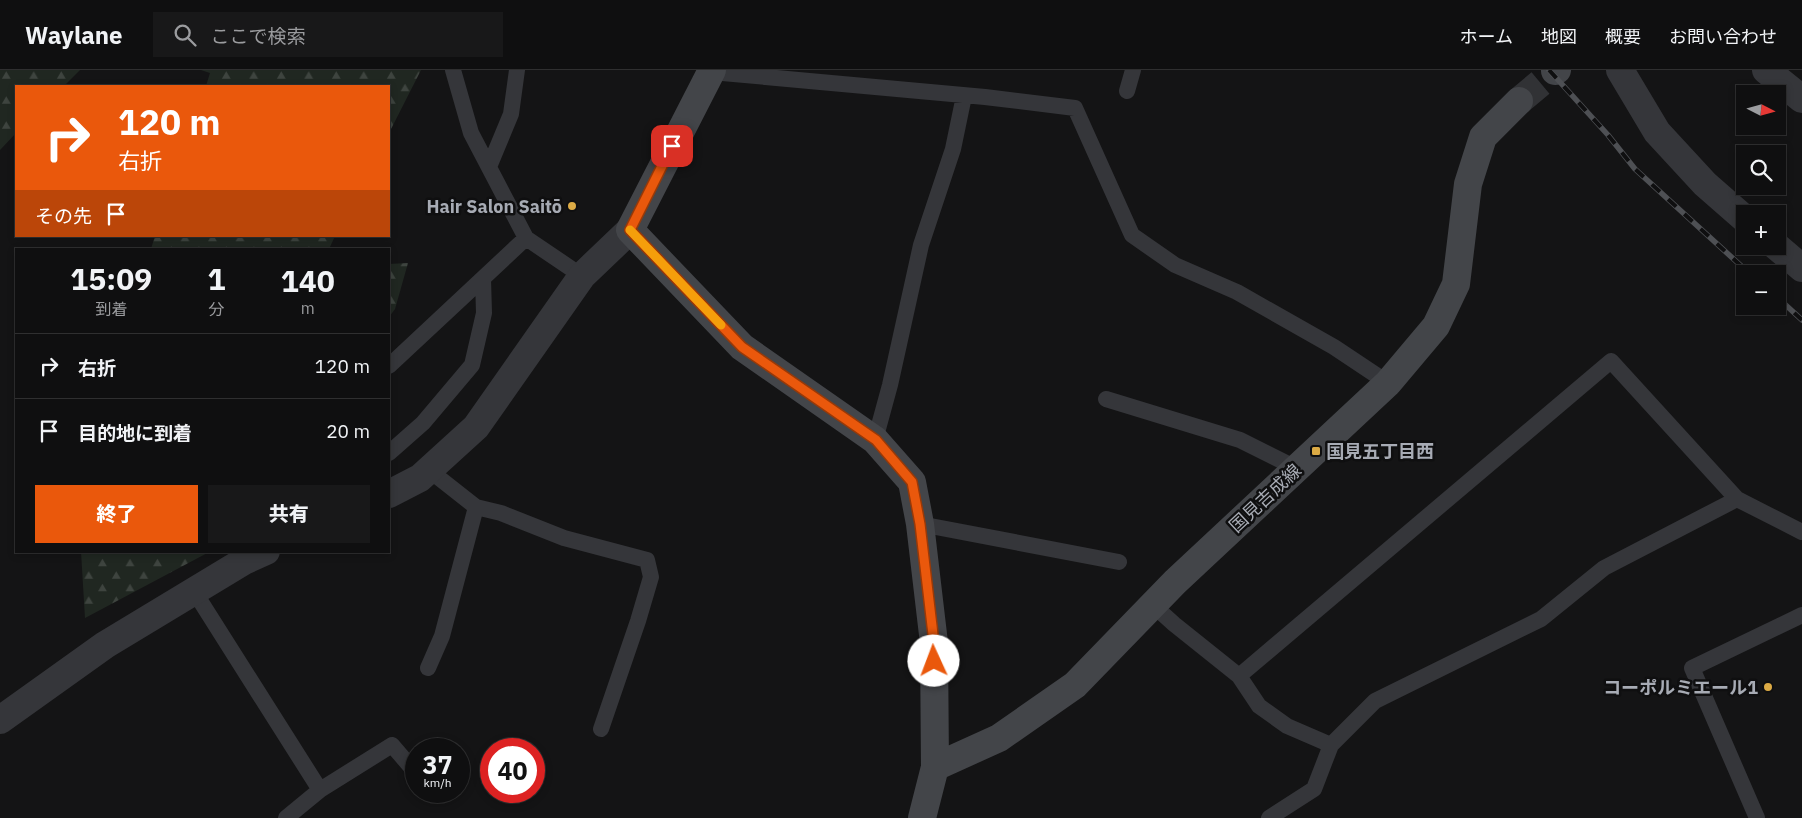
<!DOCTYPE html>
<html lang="ja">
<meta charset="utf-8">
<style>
:root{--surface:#0f0f10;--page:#181819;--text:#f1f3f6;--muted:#9b9c9f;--line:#2f2f30;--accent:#ea580c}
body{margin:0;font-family:"IBM Plex Sans","Noto Sans JP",sans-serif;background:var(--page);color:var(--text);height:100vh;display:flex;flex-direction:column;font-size:19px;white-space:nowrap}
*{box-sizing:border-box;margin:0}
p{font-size:16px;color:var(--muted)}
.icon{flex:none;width:28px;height:28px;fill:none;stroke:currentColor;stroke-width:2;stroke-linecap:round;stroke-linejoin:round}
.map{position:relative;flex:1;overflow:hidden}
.drawer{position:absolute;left:15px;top:178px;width:375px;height:305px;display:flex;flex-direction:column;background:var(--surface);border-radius:0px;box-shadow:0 2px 8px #0003,0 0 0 1px var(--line)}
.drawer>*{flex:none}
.banner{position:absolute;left:15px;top:15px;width:375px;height:152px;border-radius:0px;box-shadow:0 2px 8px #0003,0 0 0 1px var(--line);background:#ea580c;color:#fff;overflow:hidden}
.needle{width:32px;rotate:96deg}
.tools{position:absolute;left:1736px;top:15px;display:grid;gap:10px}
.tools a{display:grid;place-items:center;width:50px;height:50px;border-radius:0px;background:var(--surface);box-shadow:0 2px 8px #0003,0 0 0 1px var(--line);font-size:25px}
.speed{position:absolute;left:405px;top:668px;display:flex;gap:10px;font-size:25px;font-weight:700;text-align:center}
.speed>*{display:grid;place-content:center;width:65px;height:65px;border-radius:50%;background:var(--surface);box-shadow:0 2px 8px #0003,0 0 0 1px var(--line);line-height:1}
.speed small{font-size:12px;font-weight:400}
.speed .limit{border:8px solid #d22;background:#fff;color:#111}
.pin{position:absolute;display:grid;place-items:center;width:42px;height:42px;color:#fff;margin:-21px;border-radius:10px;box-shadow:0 2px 8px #0006}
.me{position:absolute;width:55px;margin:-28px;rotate:358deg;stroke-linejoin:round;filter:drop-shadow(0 0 4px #0008)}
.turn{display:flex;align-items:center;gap:18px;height:105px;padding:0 20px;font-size:22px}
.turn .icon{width:65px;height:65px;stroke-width:2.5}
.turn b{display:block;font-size:35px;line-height:42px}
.then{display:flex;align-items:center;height:48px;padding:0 20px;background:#0003;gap:10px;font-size:19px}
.eta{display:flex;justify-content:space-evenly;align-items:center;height:85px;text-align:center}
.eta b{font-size:30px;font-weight:800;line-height:35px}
.primary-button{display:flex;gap:10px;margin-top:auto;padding:10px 20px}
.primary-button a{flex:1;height:58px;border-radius:0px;background:var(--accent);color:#fff;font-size:20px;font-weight:800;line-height:58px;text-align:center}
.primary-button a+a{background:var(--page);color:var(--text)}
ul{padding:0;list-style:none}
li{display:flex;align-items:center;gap:15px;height:65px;padding:0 20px;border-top:1px solid var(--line)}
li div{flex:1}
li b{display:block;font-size:19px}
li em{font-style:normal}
header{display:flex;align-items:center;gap:30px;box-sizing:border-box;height:70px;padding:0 25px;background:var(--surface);border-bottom:1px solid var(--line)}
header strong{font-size:24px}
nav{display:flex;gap:28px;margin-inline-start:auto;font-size:18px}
.search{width:350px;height:45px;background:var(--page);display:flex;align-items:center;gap:12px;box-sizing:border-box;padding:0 18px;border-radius:0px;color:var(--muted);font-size:19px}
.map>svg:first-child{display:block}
.forest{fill:url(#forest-firs)}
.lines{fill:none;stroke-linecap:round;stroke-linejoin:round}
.secondary-tunnel{stroke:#313235;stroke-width:28;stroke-dasharray:28 14;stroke-linecap:butt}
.lane{stroke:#35363a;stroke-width:16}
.street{stroke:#35363a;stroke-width:28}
.secondary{stroke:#434549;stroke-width:28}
.rail-casing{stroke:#4e5054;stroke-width:5.5}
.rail{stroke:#0f0f10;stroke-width:4;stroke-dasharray:11;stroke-linecap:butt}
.route-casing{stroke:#983908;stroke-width:12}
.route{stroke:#ea580c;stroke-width:9}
.slow{stroke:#f59e0b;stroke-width:9}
.poi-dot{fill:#dcab45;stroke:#0f0f10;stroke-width:2}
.labels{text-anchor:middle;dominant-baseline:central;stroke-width:5;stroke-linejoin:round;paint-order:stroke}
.poi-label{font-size:18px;font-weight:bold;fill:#a7abb4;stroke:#0f0f10;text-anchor:end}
.street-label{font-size:18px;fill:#a7abb4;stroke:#0f0f10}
</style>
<header>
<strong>Waylane</strong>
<div class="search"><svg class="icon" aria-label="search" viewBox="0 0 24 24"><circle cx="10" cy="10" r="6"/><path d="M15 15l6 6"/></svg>ここで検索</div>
<nav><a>ホーム</a><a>地図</a><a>概要</a><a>お問い合わせ</a></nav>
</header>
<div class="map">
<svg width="1802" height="748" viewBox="0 0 1802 748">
<defs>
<pattern id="forest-firs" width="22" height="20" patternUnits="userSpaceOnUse" patternTransform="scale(1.25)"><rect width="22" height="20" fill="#202721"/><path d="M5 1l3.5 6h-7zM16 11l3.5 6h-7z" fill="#3e443f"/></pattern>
</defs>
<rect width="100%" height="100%" fill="#141415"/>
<path class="forest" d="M0,0H80L64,16H16V63L0,80Z
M201,0H421L389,63V16H206L210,3Z
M155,166H335L329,179H151Z
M408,193L395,239L389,247V194Z
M81,481H211L85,548Z"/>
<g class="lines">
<path class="secondary-tunnel" d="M1519,31L1555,1"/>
<path class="lane" d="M453,0L471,63L526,168
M711,2L985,27L1075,38L1132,165L1175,195L1237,222L1334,277L1388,313
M1127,21L1133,0
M489,97L511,44L517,0
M389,296L526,168L582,206
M1106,329L1240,370L1296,398
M875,370L890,315L921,175L953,79L964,26
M389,383L423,353L472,295L484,243L483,209
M429,400L476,437
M920,454L1119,492
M194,521L320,720L286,748
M1153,535L1174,554L1239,606L1259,636L1287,656L1331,675
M428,598L442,566L476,437L501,443L564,468L647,490L651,507L638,551L601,659
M1239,606L1611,291L1737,429L1802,462
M320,720L392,675L416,703
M1269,748L1314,719L1331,675L1375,631L1541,549L1604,498L1737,429
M1757,748L1692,598L1802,545"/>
<path class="street" d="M1620,0L1657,62L1705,114L1745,149
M1766,0L1802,29
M1776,176L1802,198
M389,424L420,408L476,357L582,206L630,160
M0,650L105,575L244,491L266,481"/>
<path class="secondary" d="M712,0L630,160L742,277L875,370L912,412L920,454L934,573L935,697L922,748
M1555,1L1557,0
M935,697L999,668L1075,615L1175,512L1388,313L1436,256L1456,214L1468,114L1483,67L1519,31"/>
<g class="rail-casing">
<path id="rail" d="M1549,0L1608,65L1635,99L1750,204
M1778,228L1802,250"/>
</g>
<use href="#rail" class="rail"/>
</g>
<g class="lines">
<g class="route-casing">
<path id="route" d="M672,76L630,160L742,277L876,370L912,412L920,454L934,573V591"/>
</g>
<use href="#route" class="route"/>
<path class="slow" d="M630,160L721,255"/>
</g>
<g class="poi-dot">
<circle cx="572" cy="136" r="5"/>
<rect x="1311" y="376" width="10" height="10" rx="2.5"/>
<circle cx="1768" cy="617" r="5"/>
</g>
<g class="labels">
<g class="poi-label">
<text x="562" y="136">Hair Salon Saitō</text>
<text x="1326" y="381" text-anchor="start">国見五丁目西</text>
<text x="1758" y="617">コーポルミエール1</text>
</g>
<g class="street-label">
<text transform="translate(1265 428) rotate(-43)">国見吉成線</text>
</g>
</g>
</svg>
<div class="tools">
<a><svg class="needle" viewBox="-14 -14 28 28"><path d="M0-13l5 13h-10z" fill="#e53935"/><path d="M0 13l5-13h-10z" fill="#9b9c9f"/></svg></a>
<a><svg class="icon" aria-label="search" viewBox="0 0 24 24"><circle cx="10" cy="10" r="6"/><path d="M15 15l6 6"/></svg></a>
<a>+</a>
<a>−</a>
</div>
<div class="speed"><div>37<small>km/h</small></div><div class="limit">40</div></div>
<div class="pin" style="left:672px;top:76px;background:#d93025"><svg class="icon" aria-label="arrive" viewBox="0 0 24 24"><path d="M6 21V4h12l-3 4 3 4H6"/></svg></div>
<svg class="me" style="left:934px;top:591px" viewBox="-20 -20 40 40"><circle r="19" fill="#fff"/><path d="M0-13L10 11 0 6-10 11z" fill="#ea580c"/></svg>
<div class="banner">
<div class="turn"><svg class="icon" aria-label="right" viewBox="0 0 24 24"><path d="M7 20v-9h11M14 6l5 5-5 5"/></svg><div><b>120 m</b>右折</div></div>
<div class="then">その先<svg class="icon" aria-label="arrive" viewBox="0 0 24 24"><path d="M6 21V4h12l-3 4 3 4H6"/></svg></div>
</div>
<section class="drawer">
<div class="eta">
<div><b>15:09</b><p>到着</p></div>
<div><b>1</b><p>分</p></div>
<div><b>140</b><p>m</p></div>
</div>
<ul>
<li><svg class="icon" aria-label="right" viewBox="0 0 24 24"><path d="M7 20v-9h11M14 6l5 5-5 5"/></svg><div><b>右折</b></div><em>120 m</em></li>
<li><svg class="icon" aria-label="arrive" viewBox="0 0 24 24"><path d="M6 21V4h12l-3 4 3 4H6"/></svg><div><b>目的地に到着</b></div><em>20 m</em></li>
</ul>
<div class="primary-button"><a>終了</a><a>共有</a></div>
</section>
</div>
